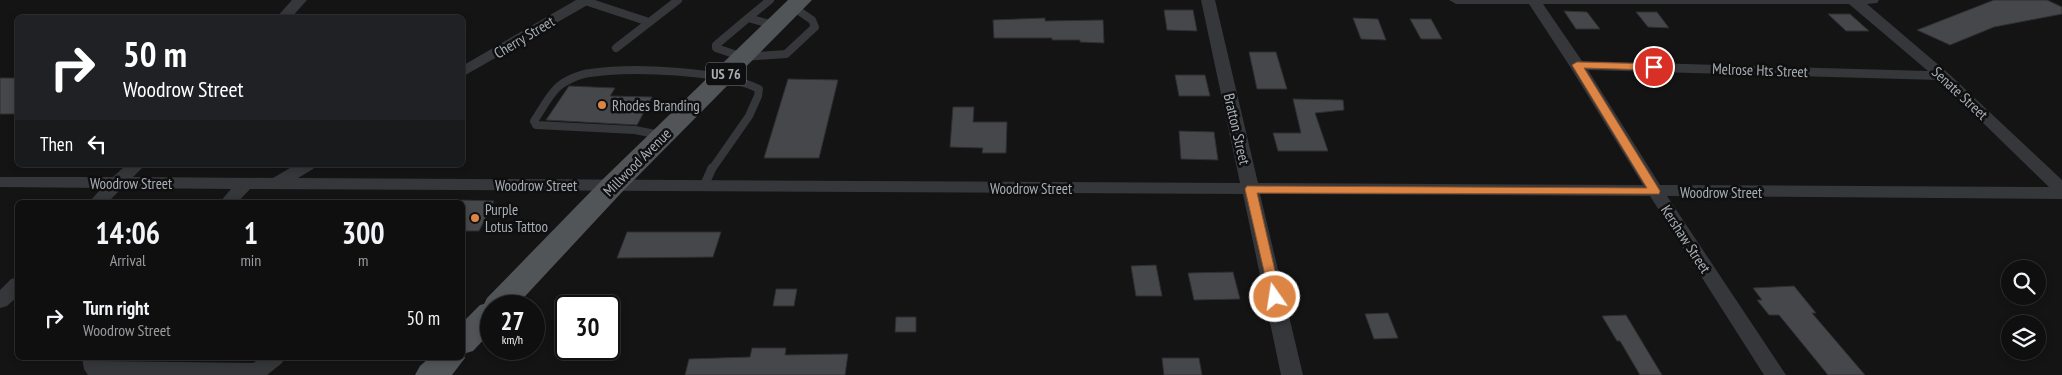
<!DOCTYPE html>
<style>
:root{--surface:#0f0f10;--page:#181819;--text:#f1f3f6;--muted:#9b9c9f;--line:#2f2f30}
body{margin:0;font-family:"PT Sans Narrow",sans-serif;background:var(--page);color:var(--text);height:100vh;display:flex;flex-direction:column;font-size:19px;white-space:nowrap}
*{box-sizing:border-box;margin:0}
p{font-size:16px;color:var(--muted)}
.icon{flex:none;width:28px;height:28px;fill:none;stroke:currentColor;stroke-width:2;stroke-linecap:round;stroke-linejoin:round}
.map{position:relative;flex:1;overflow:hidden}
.details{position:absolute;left:15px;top:200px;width:450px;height:160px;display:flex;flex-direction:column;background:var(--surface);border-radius:8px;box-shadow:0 2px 8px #0003,0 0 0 1px var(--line)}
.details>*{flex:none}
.top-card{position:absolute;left:15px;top:15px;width:450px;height:152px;border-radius:8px;box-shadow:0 2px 8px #0003,0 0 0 1px var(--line);background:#202124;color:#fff;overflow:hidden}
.tools{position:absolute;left:2001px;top:260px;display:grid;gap:10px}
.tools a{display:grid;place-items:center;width:45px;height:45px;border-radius:50%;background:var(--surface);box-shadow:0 2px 8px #0003,0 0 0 1px var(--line);font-size:25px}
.speed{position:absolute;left:480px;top:295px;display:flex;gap:10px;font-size:25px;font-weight:700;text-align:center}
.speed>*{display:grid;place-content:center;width:65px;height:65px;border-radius:50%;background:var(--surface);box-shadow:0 2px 8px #0003,0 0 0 1px var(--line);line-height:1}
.speed small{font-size:12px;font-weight:400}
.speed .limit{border:2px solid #111;border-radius:8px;background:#fff;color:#111}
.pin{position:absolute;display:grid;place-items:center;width:42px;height:42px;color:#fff;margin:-21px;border:2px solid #fff;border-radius:50%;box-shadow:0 1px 5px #0007}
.me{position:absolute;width:55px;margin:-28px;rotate:347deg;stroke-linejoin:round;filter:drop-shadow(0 0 4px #0008)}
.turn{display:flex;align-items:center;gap:18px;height:105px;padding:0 25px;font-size:22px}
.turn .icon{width:65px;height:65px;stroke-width:2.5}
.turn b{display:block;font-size:35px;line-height:42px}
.then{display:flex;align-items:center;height:48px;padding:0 25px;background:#0003;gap:10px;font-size:19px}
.eta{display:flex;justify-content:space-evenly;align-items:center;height:85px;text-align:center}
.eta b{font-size:30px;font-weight:600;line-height:35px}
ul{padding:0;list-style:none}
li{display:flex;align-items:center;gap:15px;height:65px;padding:0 25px}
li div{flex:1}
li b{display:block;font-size:19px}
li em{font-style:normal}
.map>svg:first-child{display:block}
.building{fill:#46474a;stroke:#2e2f31}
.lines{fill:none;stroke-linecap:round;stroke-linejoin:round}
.lane-far1{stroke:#35373a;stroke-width:8}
.lane{stroke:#35373a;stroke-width:9}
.street{fill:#35373a;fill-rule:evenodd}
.primary{fill:#525558;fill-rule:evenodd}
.route{fill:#dc8545;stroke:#8f562d}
.poi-dot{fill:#dc8545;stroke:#0f0f10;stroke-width:2}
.labels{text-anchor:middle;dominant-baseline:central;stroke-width:5;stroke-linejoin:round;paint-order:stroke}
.shield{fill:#0f0f10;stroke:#797e83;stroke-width:1}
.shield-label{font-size:14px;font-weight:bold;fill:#a7aeb4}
.street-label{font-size:15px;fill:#a7aeb4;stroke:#0f0f10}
.poi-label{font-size:15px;fill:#a7aeb4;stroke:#0f0f10;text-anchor:start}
</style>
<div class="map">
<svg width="2062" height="375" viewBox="0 0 2062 375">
<rect width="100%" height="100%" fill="#141415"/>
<path class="building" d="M1994,0H2047L2062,7V14L1994,27L1950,45L1917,30Z
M1164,10H1193L1197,31L1167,30Z
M1564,11L1587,12L1600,29H1576Z
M1636,12H1657L1669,28L1648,27Z
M1828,14H1850L1869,31H1846Z
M1045,18V21L1103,20L1104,43L1080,42V40H1052V38H994L993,20Z
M1353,18L1378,19L1386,40L1361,39Z
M1410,19H1431L1442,39H1421Z
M1249,52H1276L1287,89H1257Z
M1175,75H1205L1210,96H1179Z
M0,78H18V114H0Z
M788,79L838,80L819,158H764Z
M569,86L615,88L610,96L652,97L637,125L546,120Z
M1293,99L1343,100L1344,110L1315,113L1328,151H1278L1273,133H1301Z
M953,107H974L973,122H1007L1006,153H982L983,148L950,147Z
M1179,131L1214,132L1218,160L1181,159Z
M462,200L494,201L479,231H462Z
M627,232H721L713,257L617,258Z
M1156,265L1162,296H1136L1131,266Z
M1233,272L1240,299L1194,300L1188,273Z
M1794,286L1816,313H1812L1865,375H1828L1779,315H1769L1757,300H1762L1753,288Z
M776,289H797L794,306H773Z
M1388,313L1398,338L1374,339L1365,314Z
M1626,315L1662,375H1640L1620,341H1617L1602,316Z
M896,317H916V332H895Z
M752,348H786L785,355L848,354L845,375H685L689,359L750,357Z
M1162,358H1199L1202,375H1164Z"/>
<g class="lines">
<path class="lane-far1" d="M585,1L649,22
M748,18L770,0
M774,25L748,18L716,45V48L743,57L786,54L815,27L812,20L793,7
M616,48L678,0
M660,135L635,130L536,125L534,121C541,111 549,95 558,87C566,80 580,74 590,73C632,67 721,70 759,89L758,96L749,116L712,169"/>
<path class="lane" d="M704,186L712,168"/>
<path class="street" d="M292,0H307L291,18H276Z
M576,0H593L591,3L462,77V66Z
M1201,0H1215L1258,183L1643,185L1569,65L1529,4H1456L1449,0H1879L1877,3L1867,4L1948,73L2062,180V199L1667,196L1786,375H1764L1650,196L1260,194L1303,375H1281L1243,194L250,189L238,202H220L231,189L122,188L108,202H89L102,188L0,187V177H113L126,165H145L133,177L273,178L295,165H316L313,169L298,178L1240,183ZM1543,4H1849L1928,71L1582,61ZM1588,70L1939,80L2049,187L1660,185Z
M18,277V296L7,306L0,308V290L11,279Z
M82,358H102L103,361L253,363L261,358H285L282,363L267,375H88L84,369Z"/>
<path class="primary" d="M788,0H812L623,191L516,306H491V332L473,351L463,354L465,358L452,375H415L420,366L429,358H462V323L480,305L484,304L487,298L603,179Z"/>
</g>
<path class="route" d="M1577,62L1654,64L1659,67L1654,70L1584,68L1660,191L1659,194L1257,193L1281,297L1279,301H1271L1245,189L1247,186L1647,188L1572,65Z"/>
<g class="poi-dot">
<circle cx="602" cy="105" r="5"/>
<circle cx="475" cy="218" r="5"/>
</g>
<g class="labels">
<rect class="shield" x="706" y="62.5" width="40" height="23" rx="4"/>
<g class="shield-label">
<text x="726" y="74">US 76</text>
</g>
<g class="street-label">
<text transform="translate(524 37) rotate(-31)">Cherry Street</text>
<text transform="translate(1760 70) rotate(2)">Melrose Hts Street</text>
<text transform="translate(1960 93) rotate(43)">Senate Street</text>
<text transform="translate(1237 129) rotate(77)">Bratton Street</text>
<text transform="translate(637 162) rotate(-45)">Millwood Avenue</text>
<text x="131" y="183">Woodrow Street</text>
<text x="536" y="185">Woodrow Street</text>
<text x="1031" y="188">Woodrow Street</text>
<text x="1721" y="192">Woodrow Street</text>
<text transform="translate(1686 239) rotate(57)">Kershaw Street</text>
</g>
<g class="poi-label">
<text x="612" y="105">Rhodes Branding</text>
<text x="485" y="209">Purple<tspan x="485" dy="17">Lotus Tattoo</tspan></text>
</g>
</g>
</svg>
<div class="tools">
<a><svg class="icon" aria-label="search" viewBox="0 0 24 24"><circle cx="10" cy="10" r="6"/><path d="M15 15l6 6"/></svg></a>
<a><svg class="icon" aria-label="layers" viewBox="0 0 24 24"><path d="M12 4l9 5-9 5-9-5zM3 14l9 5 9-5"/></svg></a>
</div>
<div class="speed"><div>27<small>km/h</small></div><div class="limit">30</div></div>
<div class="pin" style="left:1654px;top:67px;background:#d93025"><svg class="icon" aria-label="arrive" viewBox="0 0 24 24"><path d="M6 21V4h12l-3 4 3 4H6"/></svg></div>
<svg class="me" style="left:1275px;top:297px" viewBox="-20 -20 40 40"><circle r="17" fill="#dc8545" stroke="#fff" stroke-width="3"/><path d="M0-11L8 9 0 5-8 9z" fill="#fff"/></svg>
<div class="top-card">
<div class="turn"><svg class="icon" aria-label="right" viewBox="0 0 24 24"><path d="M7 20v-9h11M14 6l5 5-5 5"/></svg><div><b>50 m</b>Woodrow Street</div></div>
<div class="then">Then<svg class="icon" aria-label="left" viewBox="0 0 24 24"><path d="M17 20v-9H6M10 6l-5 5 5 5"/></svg></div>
</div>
<section class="details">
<div class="eta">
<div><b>14:06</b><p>Arrival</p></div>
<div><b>1</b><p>min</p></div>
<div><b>300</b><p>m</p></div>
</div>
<ul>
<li><svg class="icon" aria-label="right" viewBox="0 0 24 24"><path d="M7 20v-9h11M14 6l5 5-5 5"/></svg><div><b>Turn right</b><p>Woodrow Street</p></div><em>50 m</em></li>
</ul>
</section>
</div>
